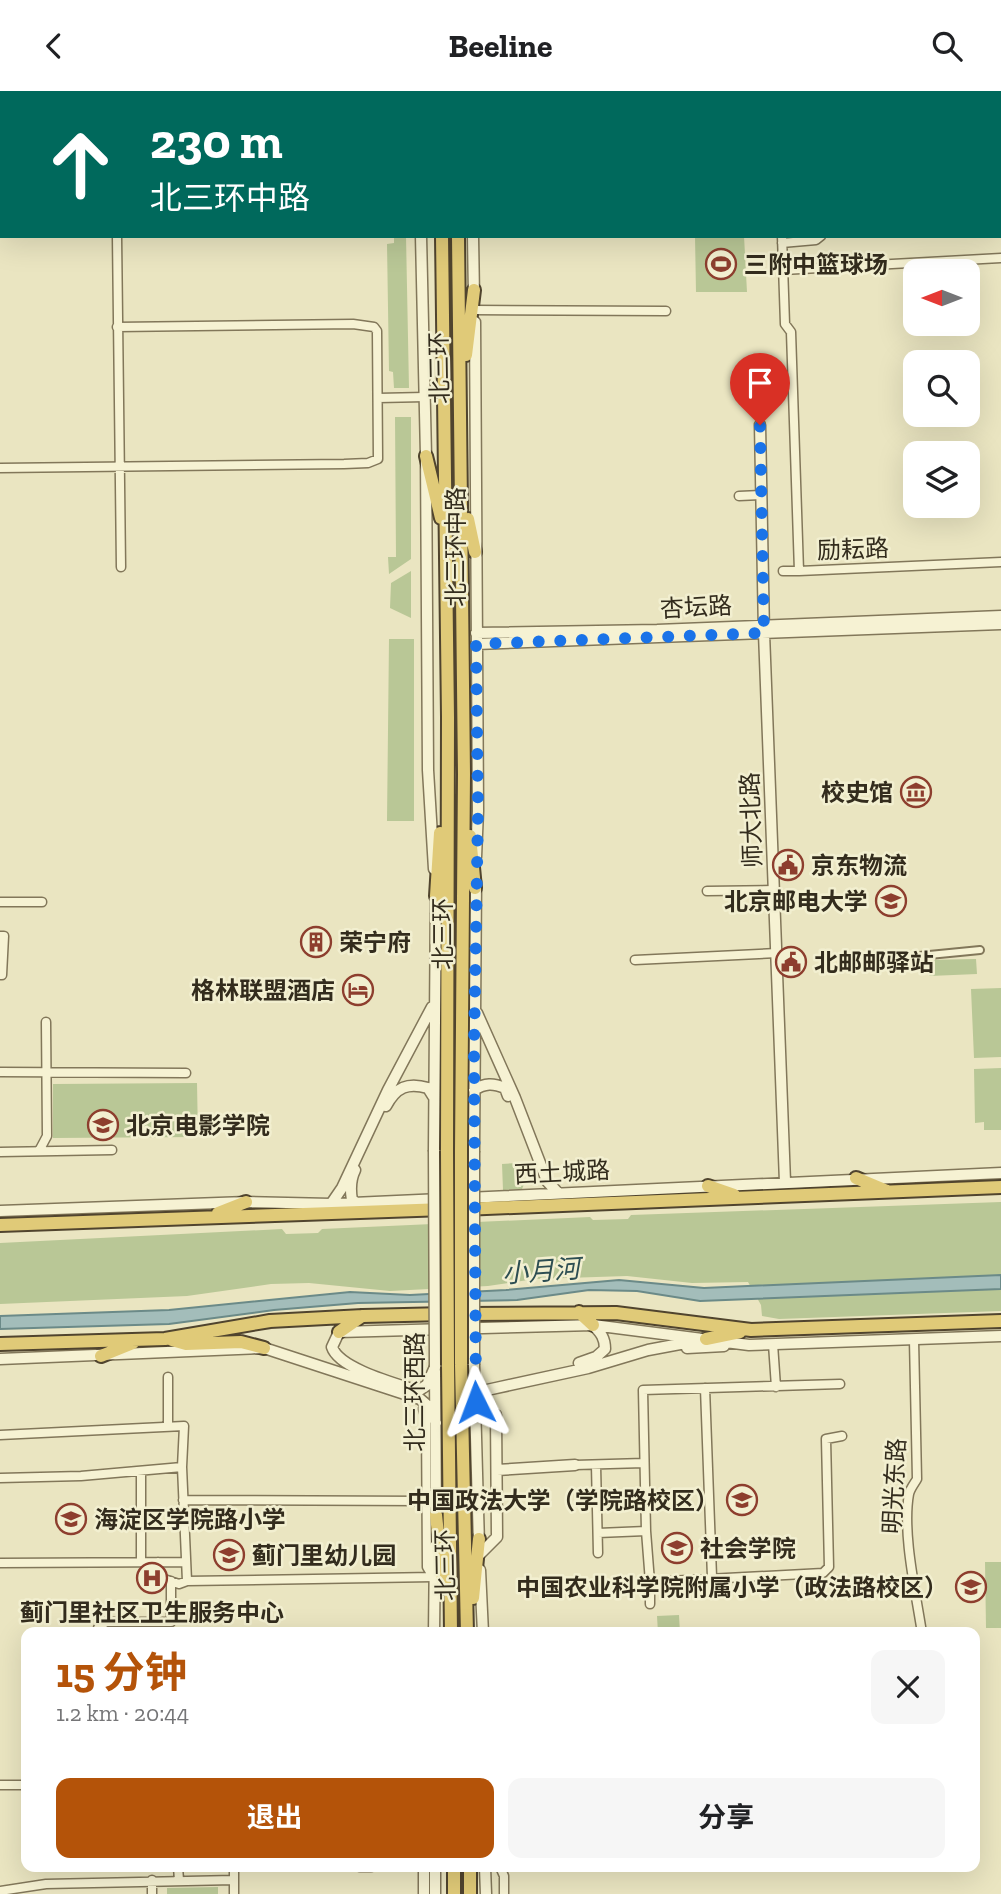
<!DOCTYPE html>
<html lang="zh">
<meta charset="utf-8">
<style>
:root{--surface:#fff;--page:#f6f6f6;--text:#202124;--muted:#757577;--accent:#b45309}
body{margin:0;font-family:"Zilla Slab","Noto Sans SC",serif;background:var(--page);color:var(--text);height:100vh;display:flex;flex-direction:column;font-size:26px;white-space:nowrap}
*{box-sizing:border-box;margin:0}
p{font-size:23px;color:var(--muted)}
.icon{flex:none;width:38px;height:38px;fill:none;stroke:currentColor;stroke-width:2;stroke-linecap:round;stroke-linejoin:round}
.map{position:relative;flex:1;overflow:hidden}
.panel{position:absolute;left:21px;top:1536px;width:959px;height:245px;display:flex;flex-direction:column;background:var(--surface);border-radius:14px;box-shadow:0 7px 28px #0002}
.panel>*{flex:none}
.top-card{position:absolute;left:0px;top:0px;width:1001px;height:147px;box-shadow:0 7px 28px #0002;background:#00695c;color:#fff;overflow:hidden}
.needle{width:46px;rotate:270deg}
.fabs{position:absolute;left:903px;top:168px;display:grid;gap:14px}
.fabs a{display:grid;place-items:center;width:77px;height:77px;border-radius:14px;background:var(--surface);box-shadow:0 7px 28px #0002;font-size:35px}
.pin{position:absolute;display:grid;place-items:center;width:60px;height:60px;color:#fff;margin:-72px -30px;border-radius:50% 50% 50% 0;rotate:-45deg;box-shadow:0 0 7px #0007}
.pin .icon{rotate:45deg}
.me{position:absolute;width:77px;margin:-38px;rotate:357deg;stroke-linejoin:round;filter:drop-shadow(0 0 5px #0008)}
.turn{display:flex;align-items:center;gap:24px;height:147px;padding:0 35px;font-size:32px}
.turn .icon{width:91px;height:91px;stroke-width:2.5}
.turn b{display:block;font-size:49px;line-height:60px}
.round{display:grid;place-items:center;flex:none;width:74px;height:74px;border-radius:14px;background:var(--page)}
.headline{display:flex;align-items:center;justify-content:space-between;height:119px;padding:0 35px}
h1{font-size:42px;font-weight:700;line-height:52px;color:var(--accent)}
.primary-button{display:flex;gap:14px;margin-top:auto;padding:14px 35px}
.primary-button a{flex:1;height:80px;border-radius:14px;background:var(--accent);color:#fff;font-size:28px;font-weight:700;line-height:80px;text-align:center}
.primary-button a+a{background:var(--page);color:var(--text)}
header{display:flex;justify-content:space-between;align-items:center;height:91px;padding:0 35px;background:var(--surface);font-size:32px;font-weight:700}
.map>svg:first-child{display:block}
.green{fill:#b9c796}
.water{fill:#a3bdba;stroke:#6b8a88;stroke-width:2}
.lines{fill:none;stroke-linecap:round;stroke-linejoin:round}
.pedestrian-casing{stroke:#82775a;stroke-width:10}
.minor-casing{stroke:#82775a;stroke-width:11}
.tertiary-casing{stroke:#82775a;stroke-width:13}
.trunk-casing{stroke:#50442e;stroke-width:16}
.pedestrian{stroke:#f6f2d3;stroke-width:6}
.minor{stroke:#f6f2d3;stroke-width:8}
.tertiary{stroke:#f6f2d3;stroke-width:10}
.trunk{stroke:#e0ca78;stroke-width:12}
.tertiary-bridge-casing{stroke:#82775a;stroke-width:13;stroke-linecap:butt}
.trunk-bridge-casing{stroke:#50442e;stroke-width:16;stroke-linecap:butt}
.tertiary-bridge{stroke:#f6f2d3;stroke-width:10}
.trunk-bridge{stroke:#e0ca78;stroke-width:12}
.route{stroke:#1a73e8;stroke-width:12;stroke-dasharray:0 21.6}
.labels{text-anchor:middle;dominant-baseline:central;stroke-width:5;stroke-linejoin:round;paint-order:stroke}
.poi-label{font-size:24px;font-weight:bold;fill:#332c1d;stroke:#f2efd0;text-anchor:start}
.street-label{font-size:24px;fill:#332c1d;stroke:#f2efd0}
.water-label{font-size:26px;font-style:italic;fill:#2d4e52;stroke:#f2efd0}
</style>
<header><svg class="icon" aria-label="back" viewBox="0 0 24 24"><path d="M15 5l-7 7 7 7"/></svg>Beeline<svg class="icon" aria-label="search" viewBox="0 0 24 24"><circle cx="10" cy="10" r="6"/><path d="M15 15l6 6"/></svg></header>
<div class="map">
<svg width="1001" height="1803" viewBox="0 0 1001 1803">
<rect width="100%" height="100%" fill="#eae5c1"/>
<path class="green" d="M394,145H406L409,297H394L393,281L389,280L387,153L394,152Z
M695,145H744L747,201H696Z
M395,326H411V468L389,483L388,466H396Z
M411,480V527L390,517L391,492Z
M389,548H414V730H387Z
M976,868L977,883L930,885L926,882V869Z
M1001,897V966L974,967L971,898Z
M1001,977V1039H984V1031L975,1032L974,978Z
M197,992L198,1046L53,1047V993Z
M517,1072L525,1091L522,1098L503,1099L502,1073Z
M1001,1111V1220L779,1228L762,1225L761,1214L748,1191L692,1192L627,1185L535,1188L488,1195L390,1200L309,1192L271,1193L187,1205L0,1213V1152L282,1138L286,1143L318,1142L322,1138L590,1126L593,1129L628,1128L631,1124Z
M985,1471H1001V1537H986Z
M679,1524L680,1542H658L657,1525Z
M218,1796V1803H167V1797Z"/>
<path class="water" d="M1001,1184V1198L700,1210L637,1200L589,1199L517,1209L358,1212L274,1219L169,1233L0,1238V1225L169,1219L350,1201L410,1204L506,1199L619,1189L704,1197Z"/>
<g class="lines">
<g class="pedestrian-casing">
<path id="pedestrian" d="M919,865L980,859"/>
</g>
<g class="minor-casing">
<path id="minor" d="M777,0V2
M935,0V2
M999,50H1001
M117,145L121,476
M782,145L785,233L791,241L799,480L1001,471
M782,152L816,149L821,145
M783,179L1001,167
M474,219L666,220
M378,307L425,306
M0,377L344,373L368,372L378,368L377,240L374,236L353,233L117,236
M739,405L761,404
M783,480H799
M707,800L775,799
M0,811H42
M0,845H4L2,884H0
M635,869L777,862
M0,981L186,982
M39,1060L47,1045L46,931
M0,1061L112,1059
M914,1249L917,1388C914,1393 910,1398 909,1403C902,1442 916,1502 922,1542
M773,1253L776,1296
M168,1286V1335
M840,1293L643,1299L646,1440L650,1491L823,1482L829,1476L826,1348L842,1345
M705,1297L712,1486
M0,1344L184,1335L182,1376L187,1490
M575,1374L644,1372
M596,1374L598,1462
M0,1387L81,1385L182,1376
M183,1409L425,1410
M598,1442L646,1440
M141,1471V1380
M158,1471V1486L179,1493L187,1490L433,1486L427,1476L426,1328L423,1318
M0,1472L186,1471
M650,1491V1513
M98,1542V1537L106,1531H171V1490
M0,1694H26
M178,1776L179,1789
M234,1776V1803
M360,1776H371
M500,1776L504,1785V1803
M152,1789V1803
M0,1800L46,1793L234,1789"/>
</g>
<g class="tertiary-casing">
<path id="tertiary" d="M417,0L418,2
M470,0V2
M0,102H2
M0,114H2
M421,145L426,365L428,679L434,778
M473,145L474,206
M475,231L478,720L476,766
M760,334L764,542L785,1091
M476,542L657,539L1001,525
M476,553L1001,533
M477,922L515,1007L547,1090L558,1102
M474,999C485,992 493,992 505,997L508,1005
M386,1015C396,996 408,991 428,997L433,1005
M434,1059L436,800
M474,1060L476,791
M467,1107L1001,1082
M355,1111L352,1109C350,1098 350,1089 355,1079
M331,1113L342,1097L388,999L432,916
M0,1120L246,1111L331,1113L441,1108
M687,1257L724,1255
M0,1268L264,1257L420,1308L427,1314L436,1332
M579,1272L596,1266L605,1258C605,1247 601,1242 593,1234
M474,1274L479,1454
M435,1276L427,1294L418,1300C397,1293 339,1278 332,1256L339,1241L593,1234L749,1254L1001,1245
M435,1280L436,1429
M476,1311L487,1299L588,1277L648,1259L696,1250
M497,1379L575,1374
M480,1463L497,1446L496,1324
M480,1479L483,1542
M434,1542L435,1455
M435,1776V1803
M485,1776L486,1803
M424,1803V1776"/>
</g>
<g class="trunk-casing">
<path id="trunk" d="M440,0V2
M455,0V2
M442,145L448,626L447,1060
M458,145L464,683L461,1060
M466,264L474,199
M426,365L441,427
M468,428L475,461
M470,745L475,797
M436,805L440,742
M856,1087L887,1100
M708,1095L734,1104
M463,1118L1001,1096
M218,1122L246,1111
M0,1134L445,1118
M579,1221L593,1234
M464,1223L616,1222L751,1239L1001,1230
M339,1241L362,1225
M706,1248L740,1241
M172,1249L186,1253L241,1251L264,1257
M0,1253L165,1248L270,1230L363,1225L445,1223
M101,1265L133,1252
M461,1273L467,1542
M448,1274L451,1542
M436,1424L443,1490
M473,1507L479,1448
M454,1776V1803
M470,1776V1803"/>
</g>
<use href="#pedestrian" class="pedestrian"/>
<use href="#minor" class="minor"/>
<use href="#tertiary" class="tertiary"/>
<use href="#trunk" class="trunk"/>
<g class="tertiary-bridge-casing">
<path id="tertiary-bridge" d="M434,1059L435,1276
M474,1060V1274"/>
</g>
<g class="trunk-bridge-casing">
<path id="trunk-bridge" d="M447,1060L448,1274
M461,1060V1273"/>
</g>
<use href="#tertiary-bridge" class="tertiary-bridge"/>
<use href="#trunk-bridge" class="trunk-bridge"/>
</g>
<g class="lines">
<path class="route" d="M476,1311L474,957L478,720L476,553L764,542L760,334"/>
</g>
<defs>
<g id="stadium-ring" transform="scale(1.575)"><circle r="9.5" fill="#f2efd0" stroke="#8d3e2e" stroke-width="1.5"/><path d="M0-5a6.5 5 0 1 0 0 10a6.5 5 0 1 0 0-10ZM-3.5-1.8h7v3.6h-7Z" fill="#8d3e2e"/></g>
<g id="museum-ring" transform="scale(1.575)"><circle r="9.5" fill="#f2efd0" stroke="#8d3e2e" stroke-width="1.5"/><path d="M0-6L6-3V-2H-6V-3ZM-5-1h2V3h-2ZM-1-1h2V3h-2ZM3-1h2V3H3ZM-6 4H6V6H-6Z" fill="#8d3e2e"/></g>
<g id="civic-ring" transform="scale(1.575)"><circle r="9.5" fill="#f2efd0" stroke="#8d3e2e" stroke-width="1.5"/><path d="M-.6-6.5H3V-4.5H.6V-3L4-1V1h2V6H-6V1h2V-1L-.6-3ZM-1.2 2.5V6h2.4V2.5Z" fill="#8d3e2e"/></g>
<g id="university-ring" transform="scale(1.575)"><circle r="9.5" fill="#f2efd0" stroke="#8d3e2e" stroke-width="1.5"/><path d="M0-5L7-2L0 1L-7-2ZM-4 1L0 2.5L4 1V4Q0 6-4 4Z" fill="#8d3e2e"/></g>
<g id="building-ring" transform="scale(1.575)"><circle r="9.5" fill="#f2efd0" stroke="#8d3e2e" stroke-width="1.5"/><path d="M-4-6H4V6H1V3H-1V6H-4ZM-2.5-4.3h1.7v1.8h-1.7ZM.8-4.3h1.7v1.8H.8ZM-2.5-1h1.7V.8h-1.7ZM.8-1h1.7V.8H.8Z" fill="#8d3e2e"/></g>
<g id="hotel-ring" transform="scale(1.575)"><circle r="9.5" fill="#f2efd0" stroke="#8d3e2e" stroke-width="1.5"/><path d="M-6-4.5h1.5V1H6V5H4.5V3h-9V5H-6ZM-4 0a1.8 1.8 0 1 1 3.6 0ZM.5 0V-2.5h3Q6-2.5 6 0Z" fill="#8d3e2e"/></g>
<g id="school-ring" transform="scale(1.575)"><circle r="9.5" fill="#f2efd0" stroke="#8d3e2e" stroke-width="1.5"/><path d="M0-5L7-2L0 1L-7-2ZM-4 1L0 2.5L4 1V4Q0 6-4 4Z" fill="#8d3e2e"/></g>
<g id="hospital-ring" transform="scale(1.575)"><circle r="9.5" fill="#f2efd0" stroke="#8d3e2e" stroke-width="1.5"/><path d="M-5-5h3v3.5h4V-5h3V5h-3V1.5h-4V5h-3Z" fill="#8d3e2e"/></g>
</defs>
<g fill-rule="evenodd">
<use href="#stadium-ring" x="721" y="173"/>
<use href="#museum-ring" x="916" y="701"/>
<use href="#civic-ring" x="788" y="774"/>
<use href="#university-ring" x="891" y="810"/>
<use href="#building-ring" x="316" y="851"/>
<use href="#civic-ring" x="791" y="871"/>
<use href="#hotel-ring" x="358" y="899"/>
<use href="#university-ring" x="103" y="1034"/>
<use href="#university-ring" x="742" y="1409"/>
<use href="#school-ring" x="71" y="1428"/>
<use href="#university-ring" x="677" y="1457"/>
<use href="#school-ring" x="229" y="1464"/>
<use href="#hospital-ring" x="152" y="1487"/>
<use href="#school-ring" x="971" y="1496"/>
</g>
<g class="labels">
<g class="poi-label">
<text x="744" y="173">三附中篮球场</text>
<text x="893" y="701" text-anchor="end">校史馆</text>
<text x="811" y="774">京东物流</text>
<text x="868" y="810" text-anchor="end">北京邮电大学</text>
<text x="339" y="851">荣宁府</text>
<text x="814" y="871">北邮邮驿站</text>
<text x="335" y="899" text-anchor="end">格林联盟酒店</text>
<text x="126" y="1034">北京电影学院</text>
<text x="719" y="1409" text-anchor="end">中国政法大学（学院路校区）</text>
<text x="94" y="1428">海淀区学院路小学</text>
<text x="700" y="1457">社会学院</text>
<text x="252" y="1464">蓟门里幼儿园</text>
<text x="948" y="1496" text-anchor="end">中国农业科学院附属小学（政法路校区）</text>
<text x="152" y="1521" text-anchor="middle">蓟门里社区卫生服务中心</text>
</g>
<g class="street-label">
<text transform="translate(439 277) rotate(-91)">北三环</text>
<text transform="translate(455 456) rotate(-90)">北三环中路</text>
<text transform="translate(853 458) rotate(-2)">励耘路</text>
<text transform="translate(696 516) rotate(-3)">杏坛路</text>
<text transform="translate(751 729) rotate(-92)">师大北路</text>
<text transform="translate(442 843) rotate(-90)">北三环</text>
<text transform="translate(562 1081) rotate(-3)">西土城路</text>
<text transform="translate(414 1301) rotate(-90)">北三环西路</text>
<text transform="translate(894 1395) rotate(-87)">明光东路</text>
<text transform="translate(445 1474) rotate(-91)">北三环</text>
</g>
<g class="water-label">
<text transform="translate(541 1180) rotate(-4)">小月河</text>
</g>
</g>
</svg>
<div class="fabs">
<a><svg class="needle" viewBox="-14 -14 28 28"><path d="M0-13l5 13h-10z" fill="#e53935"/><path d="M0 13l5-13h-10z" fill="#757577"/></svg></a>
<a><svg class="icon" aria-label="search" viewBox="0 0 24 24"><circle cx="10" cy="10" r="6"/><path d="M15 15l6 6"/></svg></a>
<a><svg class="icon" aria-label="layers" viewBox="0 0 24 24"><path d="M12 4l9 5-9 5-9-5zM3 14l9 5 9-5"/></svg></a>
</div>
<div class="pin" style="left:760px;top:334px;background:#d93025"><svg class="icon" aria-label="arrive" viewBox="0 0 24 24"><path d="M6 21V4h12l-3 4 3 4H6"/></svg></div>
<svg class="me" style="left:476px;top:1311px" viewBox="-20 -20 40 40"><path d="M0-17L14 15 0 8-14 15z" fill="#1a73e8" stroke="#fff" stroke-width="4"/></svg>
<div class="top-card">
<div class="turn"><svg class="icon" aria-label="ahead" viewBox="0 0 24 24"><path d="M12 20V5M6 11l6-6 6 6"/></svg><div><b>230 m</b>北三环中路</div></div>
</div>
<section class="panel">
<div class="headline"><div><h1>15 分钟</h1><p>1.2 km · 20:44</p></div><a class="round"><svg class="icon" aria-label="close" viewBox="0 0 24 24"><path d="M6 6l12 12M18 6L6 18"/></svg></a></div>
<div class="primary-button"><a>退出</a><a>分享</a></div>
</section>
</div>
